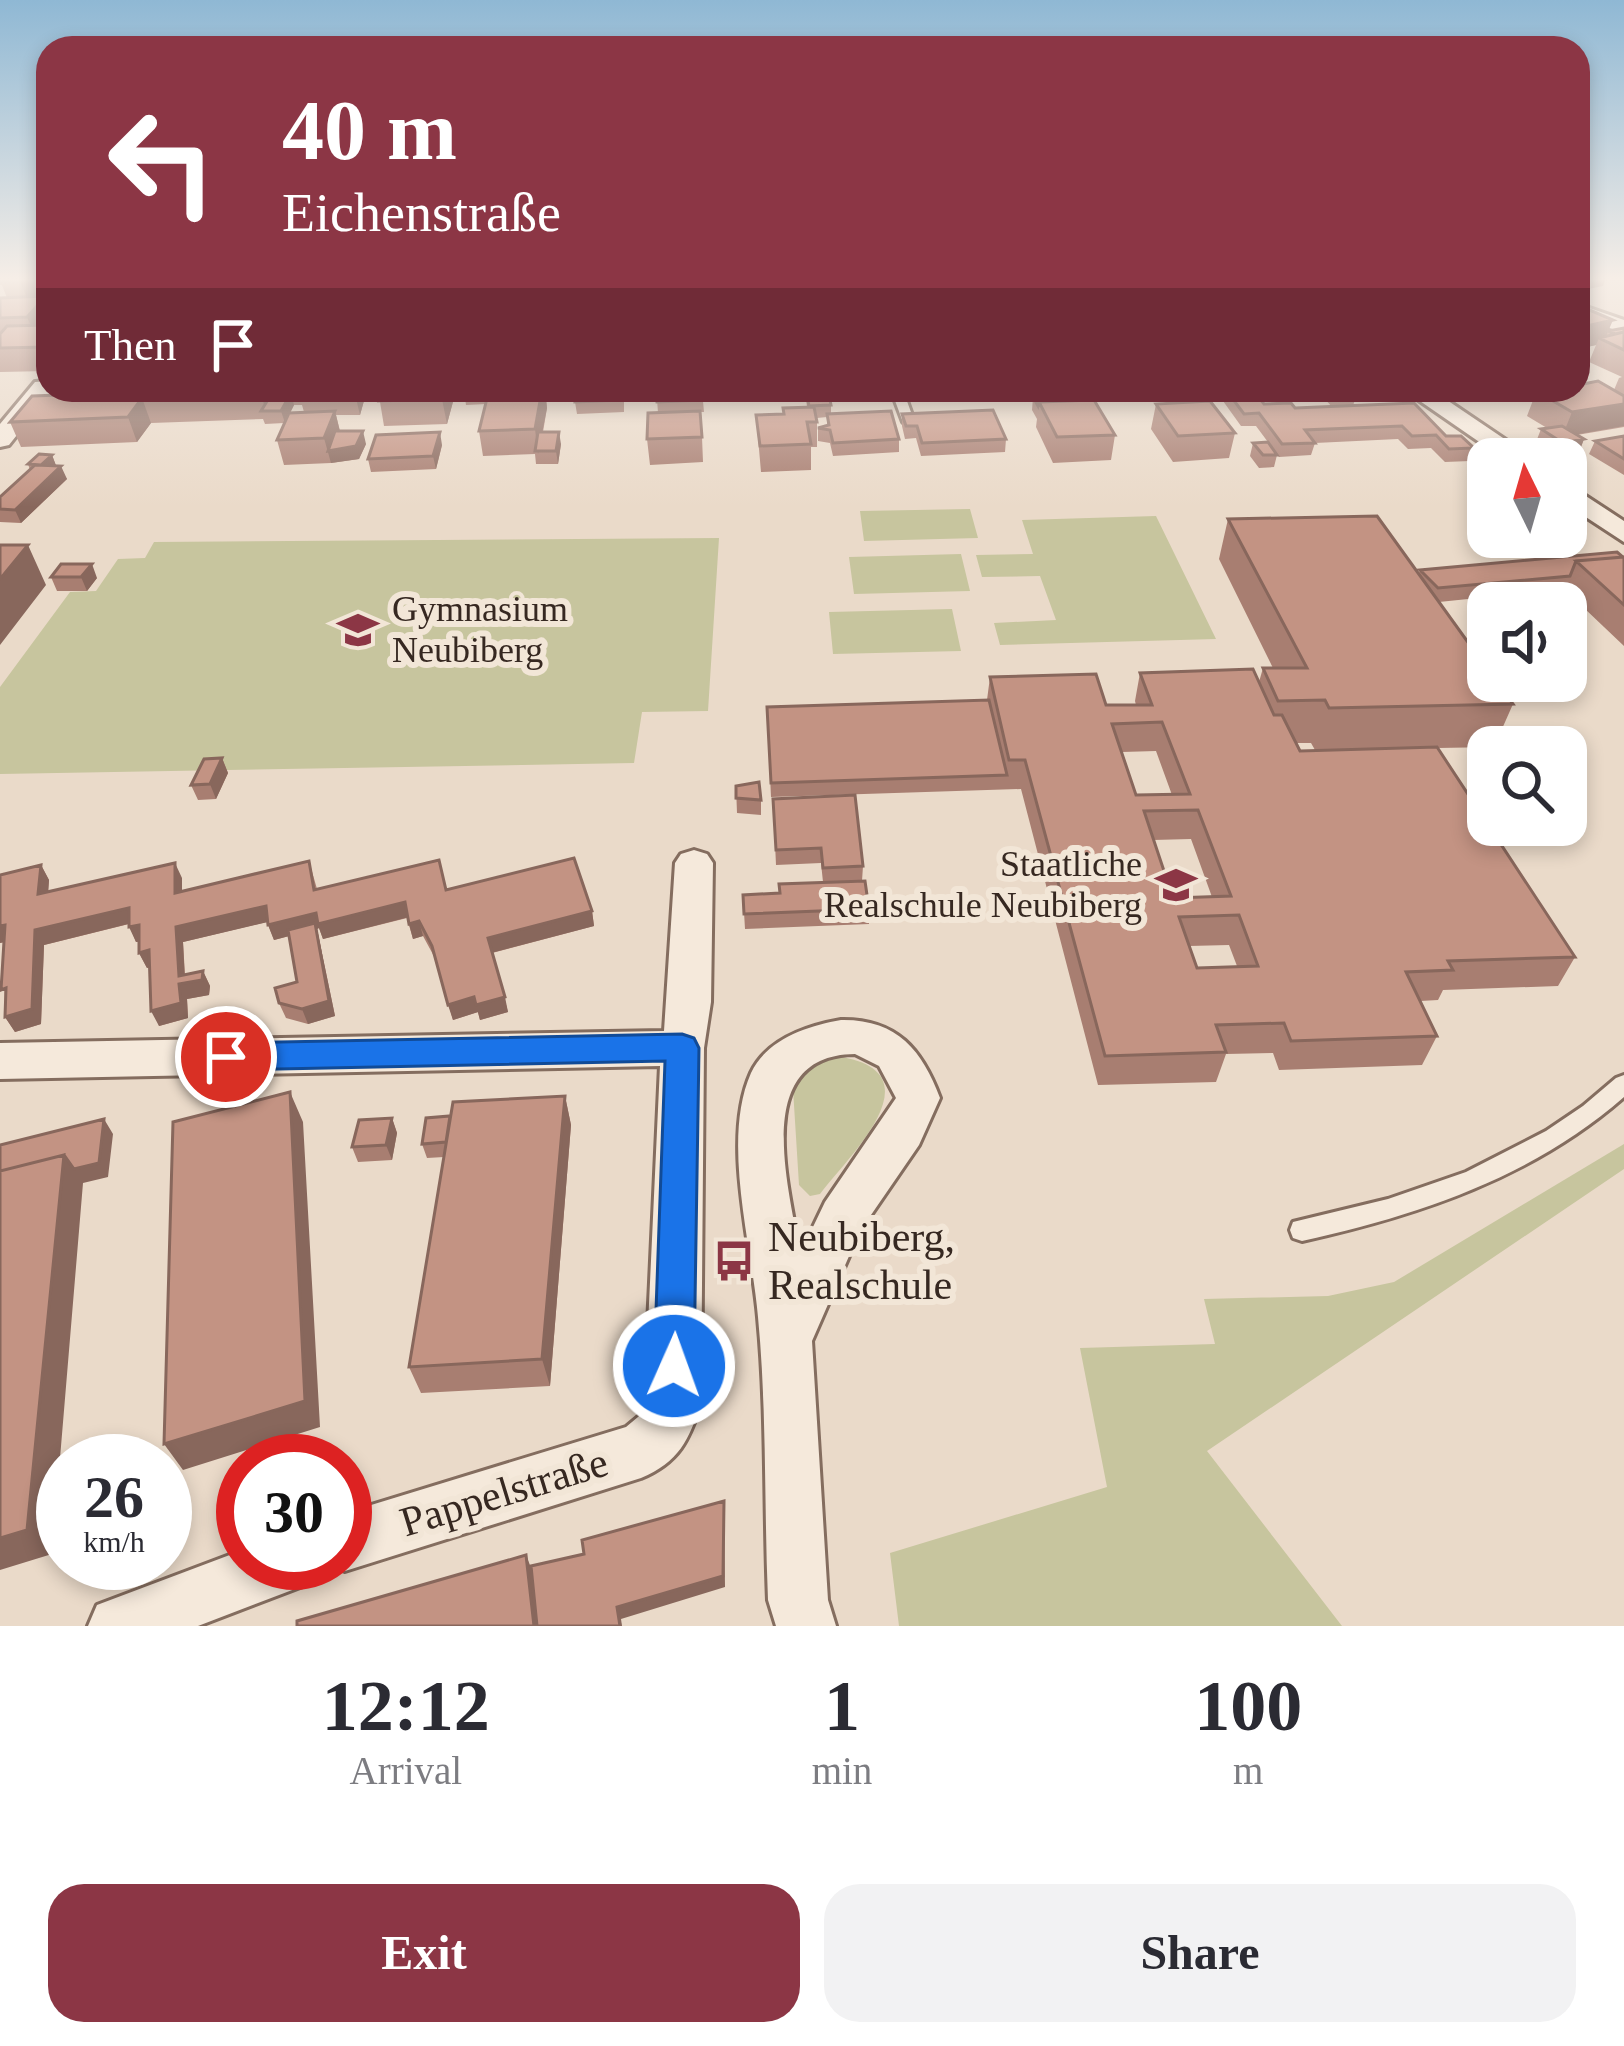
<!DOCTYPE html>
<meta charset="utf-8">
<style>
:root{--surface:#fff;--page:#f2f2f3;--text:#2b2b33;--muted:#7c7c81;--accent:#8c3645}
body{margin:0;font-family:Georgia,serif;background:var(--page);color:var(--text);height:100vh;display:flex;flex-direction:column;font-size:45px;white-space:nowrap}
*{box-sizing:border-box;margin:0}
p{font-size:39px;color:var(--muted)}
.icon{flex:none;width:66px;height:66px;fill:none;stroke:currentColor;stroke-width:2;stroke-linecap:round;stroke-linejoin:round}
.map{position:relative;height:1626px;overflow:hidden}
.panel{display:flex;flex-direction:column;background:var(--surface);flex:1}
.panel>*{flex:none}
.guide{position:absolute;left:36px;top:36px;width:1554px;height:366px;border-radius:36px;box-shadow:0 6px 18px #0003;background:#8c3645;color:#fff;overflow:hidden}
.needle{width:78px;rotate:355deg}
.tools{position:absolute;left:1467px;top:438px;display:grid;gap:24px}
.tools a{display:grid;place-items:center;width:120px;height:120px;border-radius:24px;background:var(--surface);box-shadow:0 6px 18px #0003;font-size:60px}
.speed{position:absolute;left:36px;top:1434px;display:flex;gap:24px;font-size:60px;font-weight:700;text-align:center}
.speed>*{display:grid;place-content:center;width:156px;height:156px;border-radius:50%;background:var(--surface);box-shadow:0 6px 18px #0003;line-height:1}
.speed small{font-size:30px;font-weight:400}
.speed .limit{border:18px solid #d22;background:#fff;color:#111}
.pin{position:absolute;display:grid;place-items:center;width:102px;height:102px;color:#fff;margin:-51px;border:6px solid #fff;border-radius:50%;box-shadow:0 3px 12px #0007}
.me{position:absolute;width:132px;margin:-66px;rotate:2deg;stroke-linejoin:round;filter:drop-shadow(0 0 9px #0008)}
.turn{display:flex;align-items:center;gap:42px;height:252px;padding:0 48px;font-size:54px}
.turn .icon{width:156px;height:156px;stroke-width:2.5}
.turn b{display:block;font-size:84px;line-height:102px}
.then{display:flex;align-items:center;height:114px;padding:0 48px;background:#0003;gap:24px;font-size:45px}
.eta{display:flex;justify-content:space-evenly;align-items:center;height:204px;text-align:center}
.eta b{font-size:72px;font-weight:600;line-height:84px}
.action{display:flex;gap:24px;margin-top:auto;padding:24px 48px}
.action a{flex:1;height:138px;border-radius:36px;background:var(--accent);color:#fff;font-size:48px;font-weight:600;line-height:138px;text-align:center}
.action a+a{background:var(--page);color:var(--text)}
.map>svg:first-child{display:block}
.green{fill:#c7c59e}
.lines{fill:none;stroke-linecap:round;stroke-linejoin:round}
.lane-casing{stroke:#846d5f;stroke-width:6}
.street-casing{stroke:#846d5f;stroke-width:6}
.lane{fill:#f5e9db;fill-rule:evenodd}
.street{fill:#f5e9db;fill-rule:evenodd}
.wall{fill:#a87e71;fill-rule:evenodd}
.shaded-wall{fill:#88675c}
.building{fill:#c39383;stroke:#88675c;stroke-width:3;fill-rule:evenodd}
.route{fill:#1a73e8;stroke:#114b97;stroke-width:3}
.labels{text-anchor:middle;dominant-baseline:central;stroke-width:12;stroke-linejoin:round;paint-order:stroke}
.poi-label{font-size:36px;fill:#362821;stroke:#f2e6d7;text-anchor:start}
.near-poi-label{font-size:42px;fill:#362821;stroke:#f2e6d7;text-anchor:start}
.near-street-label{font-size:42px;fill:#362821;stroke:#f2e6d7}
</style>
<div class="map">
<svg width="1624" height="1626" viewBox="0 0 1624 1626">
<rect width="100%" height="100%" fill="#eadac9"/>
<path class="green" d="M970,509L978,538L864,541L860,511Z
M1156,516L1216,639L1000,645L994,623L1056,620L1040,576L982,577L976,555L1033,554L1022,520Z
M719,538L708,711L642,712L634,763L0,774V687L70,592L96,591L118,559L145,558L154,542Z
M961,554L970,591L854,594L849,557Z
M952,609L961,651L833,654L829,612Z
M842,1057C937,1074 849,1156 820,1194L810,1196L799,1185L793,1089C803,1068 820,1060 842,1057Z
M1624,1144V1169L1207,1451L1342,1626H899L890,1553L1107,1487L1080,1348L1215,1344L1204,1299L1328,1296L1394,1282Z"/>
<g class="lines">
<g class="lane-casing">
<path id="lane" d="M891,390H903L912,415L930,416V422H903Z
M1624,1075V1097C1533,1177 1419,1215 1302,1241L1293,1238L1290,1230L1293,1222L1388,1199L1466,1172L1546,1131L1583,1106L1616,1078Z"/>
</g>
<g class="street-casing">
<path id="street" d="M1578,304L1624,320V333L1578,317Z
M48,381L51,392L9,445L0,447V424L35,382Z
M1404,390H1432L1534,459H1504Z
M1566,483L1624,521V542L1566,504Z
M694,850L707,854L713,863L711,1002L704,1048L701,1403C689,1440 679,1462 641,1478L345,1571L326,1563H345V1513L626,1427L644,1412L660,1066L0,1079V1043L664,1031L675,863L681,854Z
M841,1020C897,1019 922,1050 940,1098L919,1145L860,1231L812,1341L828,1600L836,1626H776L768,1600C764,1506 767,1411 758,1317C752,1246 721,1140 751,1073C767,1039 807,1026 841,1020ZM855,1054L879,1066L896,1098L825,1202L800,1254C789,1187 750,1055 855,1054Z
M243,1550V1563H316L308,1584L198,1626H88L97,1605Z"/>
</g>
<use href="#lane" class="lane"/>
<use href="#street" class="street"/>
</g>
<path class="wall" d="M0,280H48V371L0,372V298H7L2,285H0Z
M1578,305L1608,331L1624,328V427L1577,435L1584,439L1579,452L1557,456L1536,442L1541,429L1547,428L1527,416L1535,395L1504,400L1488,390H1614L1619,378L1622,377L1589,362L1596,345L1578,349Z
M145,390H367L360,415H336L340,431L366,444L359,459L331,463L284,465L277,440L284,423L265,424L263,419L151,423L137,442L21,447L10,422L143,392ZM294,405H302L304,412L290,413Z
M378,390H545L547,408L543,432L561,444L558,464H536L535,454L483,456L479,431L486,404L466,405L465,398H454L447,424L384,426Z
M624,390V412L577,414L575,402Z
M635,390H702L704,412H701L703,462L650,465L647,439L658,413L657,399L636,400Z
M725,390H792V399L726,402Z
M805,390L831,405V414L899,439V452L833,456L830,443L818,441V428L827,425V417L817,418V447H811V470L761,472L756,415L783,414L807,407Z
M832,390H870V397L834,398Z
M907,390H977V397L909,395Z
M1001,390H1059L1002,394Z
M1113,390H1181L1180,392L1116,395Z
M1225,390L1264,404L1295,408L1332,407L1324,398L1326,390H1350L1356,396L1353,406L1446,436L1474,448L1470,461L1445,462L1431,448L1408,449L1398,439L1315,443L1311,455L1279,457L1256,426H1241L1223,401Z
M1033,397L1062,401L1115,435L1111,460L1053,463L1036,427L1037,419L1032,410Z
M1156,404L1235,433L1229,458L1173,462L1151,429Z
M902,414L1006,439L1005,452L921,456L916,438L905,439L902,426Z
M1624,436V475L1589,454L1595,441Z
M1253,443L1277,455L1274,467L1259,468L1250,456Z
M442,445L436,469L371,472L368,459Z
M52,455L56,466L67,479L21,523L0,522V497L30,470L28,464Z
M1228,519L1419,573L1420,570L1624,557V646L1564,589L1439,602L1513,704L1494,747L1438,748L1575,957L1558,986L1443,990L1438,1000L1420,1001L1437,1036L1422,1065L1279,1070L1273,1053L1226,1054L1216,1082L1098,1085L1021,789L771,797L767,707L987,700L990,677L1106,705H1136L1135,701L1140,673L1259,682L1263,668H1273L1219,559ZM1296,743H1311L1315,750L1300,751ZM1156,751L1172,795H1136L1122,752ZM1191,839L1212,897L1173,898L1153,840ZM1229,945L1237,966L1197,968L1189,946Z
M51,577L97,578L87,591H57Z
M222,758L228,773L216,799L198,800L191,785Z
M736,786L761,800V815L737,813Z
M773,799L863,866L862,881L869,909V924L745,929L743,895L780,893L823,882L821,863L776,865Z
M309,861L317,889L447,890L592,911L594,926L492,953L508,1012L480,1020L478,1012L453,1020L436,960L423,936L413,939L407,918L323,939L319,928L317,929L335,1016L308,1024L286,1018L279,1003L297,982L289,936L274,940L267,922L183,942L185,975L203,971L210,986L209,995L187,999L188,1018L159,1026L150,967L147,968L139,953V942H136L129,924L44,945L41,1024L15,1032L5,1017L4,942L0,943V875L41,865L49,880L48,892L182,878V891Z
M565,1096L571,1125L550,1386L421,1393L409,1367L444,1157L427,1158L422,1144L450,1116Z
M392,1118L397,1133L392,1160L358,1162L352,1147Z"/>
<path class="shaded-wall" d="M23,280H31L39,299L29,303L20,281Z
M1578,280H1605L1603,286L1578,291Z
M46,296L48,301V327L37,340L27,317Z
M1613,320L1604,341L1599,338L1596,345L1578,349V328Z
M264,390H281L266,411L261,394Z
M354,390H367L360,415Z
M445,390H453L454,398L447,424L442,399Z
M542,390H545L547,408L538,454L535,429Z
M1508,390H1564L1536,391L1535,395L1504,400Z
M291,393L294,405L285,423L281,411Z
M142,398L151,423L137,442L128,417Z
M1624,404V426L1562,437L1572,412Z
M335,411L341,436L363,431L366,444L359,459L331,463L324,438Z
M440,432L442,445L436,469L433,456Z
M559,432L561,444L558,464L556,451Z
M1584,439L1579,452L1557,456L1563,443Z
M52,455L57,468L41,465Z
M61,466L67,479L21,523L15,510Z
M28,545L46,585L0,645V579Z
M92,564L97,578L87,591L81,577Z
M222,758L228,773L216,799L210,784Z
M175,863L182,878V908L175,893Z
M41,865L49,880L47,909L38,894Z
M405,902L409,917L323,939L319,928L317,929L335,1016L308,1024L302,1009L316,929L274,940L268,925L316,913Z
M266,906L272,921L183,942L185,983L203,971L210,986L209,995L187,999L188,1018L159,1026L151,1011L179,984L176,927Z
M129,908L136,922L44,945L41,1024L15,1032L5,1017L35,930Z
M592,911L594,926L491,953L488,938Z
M419,921L423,936L413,939L409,924Z
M5,925L14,940L0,943V926Z
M139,925L146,940L136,942L129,927Z
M149,950L156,965L147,968L139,953Z
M474,997L478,1012L453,1020L448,1005Z
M505,997L508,1012L480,1020L476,1005Z
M290,1092L303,1122L320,1427L183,1470L164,1444Z
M565,1096L571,1125L550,1386L542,1359Z
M392,1118L397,1133L392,1160L386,1145Z
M104,1119L113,1134L108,1177L83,1183L52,1554L0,1570V1538L64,1155Z
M724,1501L725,1587L621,1619L622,1626H620L617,1607Z
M526,1555L535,1578L541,1626H534Z"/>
<path class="building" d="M46,296L27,317L0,318V298Z
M1578,305L1613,320L1578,328Z
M48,325V345L46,347L0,348V334L7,326Z
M1624,328V332L1615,334L1608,331Z
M1624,332V350L1599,338Z
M1598,381L1624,396V404L1572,412L1536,391L1578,390V385Z
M145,390H264L261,394L142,398L128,417L10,422L32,396L143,392Z
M274,390H299L298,392L291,393L281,411H261Z
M299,390H352L298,392Z
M383,390H445L442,399L379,401Z
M464,390H489L464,392Z
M489,390H542L535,429L479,431Z
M576,390H623L622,400L575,402Z
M656,390H702L703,400L657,402Z
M806,390H828L831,405L809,406Z
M1226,390H1253L1264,404L1291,403L1295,408L1414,403L1446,436H1461L1474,448L1449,449L1436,435L1412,436L1402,426L1305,430L1315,443L1282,444L1259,413L1244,414Z
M1331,390H1350L1356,396L1338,397Z
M1059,396L1062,401L1039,402L1038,406L1033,397Z
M1094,400L1115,435L1057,437L1039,402Z
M1210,401L1235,433L1178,436L1156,404Z
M814,407L817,422H807L811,444L760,446L756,415L784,414L783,408Z
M993,410L1006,439L922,443L917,426H906L902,414Z
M335,411L324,438L277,440L289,413Z
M700,411L702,437L647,439L648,413Z
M891,411L899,439L833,443L830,430L818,428L829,425L827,414Z
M1562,426L1584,439L1563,443L1541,429Z
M335,431H363L356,446L328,451Z
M440,432L433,456L368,459L376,435Z
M538,432H559L556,451H535Z
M1624,436V459L1595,441Z
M1268,442L1277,455H1263L1253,443Z
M39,454L52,455L41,465L28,464Z
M35,465L61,466L15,510L0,509V497Z
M1377,516L1488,670V681H1496L1513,704L1329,708L1325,700L1278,701L1263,668H1307L1228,519Z
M0,545H28L0,579Z
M1617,552L1623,557L1576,561L1570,576L1438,588L1420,570Z
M1624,557V605L1576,561Z
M61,564H92L81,577H51Z
M1253,669L1274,715H1282L1300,751L1437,747L1575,957L1448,961L1453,970L1406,972L1437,1036L1291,1041L1284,1023L1216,1025L1226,1052L1105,1056L1025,760H1009L990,677L1096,674L1106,705H1152L1140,673ZM1162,722L1190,794L1136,795L1112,724ZM1198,810L1231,896L1173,898L1144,811ZM1239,915L1258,966L1197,968L1179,917Z
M989,700L1007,775L771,783L767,707Z
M222,758L210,784L191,785L204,759Z
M759,782L761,800L736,798V786Z
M855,795L863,866L823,868L821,848L776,850L773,799Z
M574,858L592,911L488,938L505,997L476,1005L474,997L448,1005L432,946L419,921L409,924L405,902L318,924L316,913L268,925L266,906L176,927L179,976L203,971L202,980L179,984L181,1003L151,1011L149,950L139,953V925L129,927V908L35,930L32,1009L5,1017L6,988L1,990L5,925L0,926V875L41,865L38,894L175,863V893L309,861L314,890L439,860L446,890Z
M865,881L869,909L744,914L743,895L780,893L779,884Z
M315,923L329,1001L302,1009L279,1003L275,988L297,982L288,930Z
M290,1092L305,1401L164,1444L173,1122Z
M565,1096L542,1359L409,1367L453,1102Z
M450,1116L446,1142L422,1144L426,1118Z
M392,1118L386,1145L352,1147L359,1120Z
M104,1119L99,1163L74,1169L64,1155L0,1171V1145Z
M64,1155L27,1530L0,1538V1171Z
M724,1501L723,1576L617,1607L620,1626H537L531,1566L584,1554L582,1540Z
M526,1555L534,1626H297V1621Z"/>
<linearGradient id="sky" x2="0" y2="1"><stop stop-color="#8fb8d4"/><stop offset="0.55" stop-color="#f6eee7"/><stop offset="1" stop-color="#f6eee7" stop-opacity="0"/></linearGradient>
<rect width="1624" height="507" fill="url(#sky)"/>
<path class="route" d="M682,1034L694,1038L699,1048L694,1366L688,1380L674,1386L660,1380L654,1366L665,1061L226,1070L215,1066L210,1057L215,1047L226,1043Z"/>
<defs>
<g id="school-bare" transform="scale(3.24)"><path d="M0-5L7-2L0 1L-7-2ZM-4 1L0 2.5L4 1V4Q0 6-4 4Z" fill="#8c3645" stroke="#f2e6d7" stroke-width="2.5" paint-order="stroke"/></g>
<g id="bus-bare" transform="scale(3.24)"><path d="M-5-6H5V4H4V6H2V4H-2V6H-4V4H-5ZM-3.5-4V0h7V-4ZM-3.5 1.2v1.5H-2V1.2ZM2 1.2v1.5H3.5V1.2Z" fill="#8c3645" stroke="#f2e6d7" stroke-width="2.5" paint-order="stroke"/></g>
</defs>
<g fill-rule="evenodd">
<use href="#school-bare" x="358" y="630"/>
<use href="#school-bare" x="1176" y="885"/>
<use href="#bus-bare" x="734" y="1261"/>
</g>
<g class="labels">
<g class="poi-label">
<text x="392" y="609">Gymnasium<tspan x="392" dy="41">Neubiberg</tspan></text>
<text x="1142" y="864" text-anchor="end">Staatliche<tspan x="1142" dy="41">Realschule Neubiberg</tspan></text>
</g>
<g class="near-poi-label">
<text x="768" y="1237">Neubiberg,<tspan x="768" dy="48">Realschule</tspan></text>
</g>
<g class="near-street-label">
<text transform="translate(504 1492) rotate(-17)">Pappelstraße</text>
</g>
</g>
</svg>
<div class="tools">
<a><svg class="needle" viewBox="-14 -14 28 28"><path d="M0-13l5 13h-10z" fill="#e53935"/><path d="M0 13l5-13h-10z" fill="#7c7c81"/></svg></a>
<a><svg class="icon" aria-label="sound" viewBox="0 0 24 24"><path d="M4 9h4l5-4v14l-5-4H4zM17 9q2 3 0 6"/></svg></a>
<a><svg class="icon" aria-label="search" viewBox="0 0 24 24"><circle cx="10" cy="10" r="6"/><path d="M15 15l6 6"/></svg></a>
</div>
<div class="speed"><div>26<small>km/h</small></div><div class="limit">30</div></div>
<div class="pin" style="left:226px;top:1057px;background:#d93025"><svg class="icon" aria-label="arrive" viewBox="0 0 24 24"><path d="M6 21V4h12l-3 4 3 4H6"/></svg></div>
<svg class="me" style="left:674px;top:1366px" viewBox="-20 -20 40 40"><circle r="17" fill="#1a73e8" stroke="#fff" stroke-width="3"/><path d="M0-11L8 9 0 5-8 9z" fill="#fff"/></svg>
<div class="guide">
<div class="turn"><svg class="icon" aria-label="left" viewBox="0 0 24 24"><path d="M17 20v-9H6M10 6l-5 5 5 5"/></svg><div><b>40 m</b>Eichenstraße</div></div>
<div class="then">Then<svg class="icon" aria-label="arrive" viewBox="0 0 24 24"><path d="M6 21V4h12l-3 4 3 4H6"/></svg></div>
</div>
</div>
<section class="panel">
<div class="eta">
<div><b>12:12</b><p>Arrival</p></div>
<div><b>1</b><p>min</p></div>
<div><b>100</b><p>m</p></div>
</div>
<div class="action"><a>Exit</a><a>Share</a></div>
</section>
